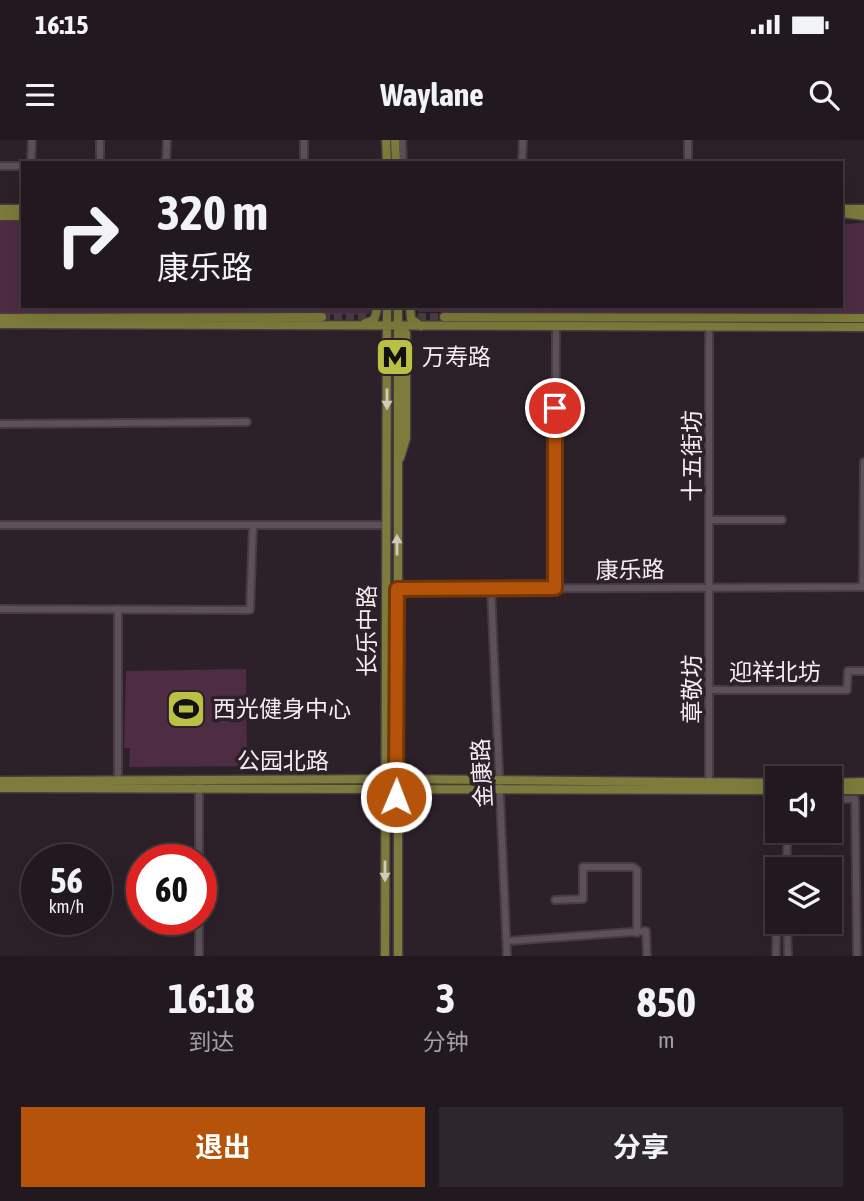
<!DOCTYPE html>
<html lang="zh">
<meta charset="utf-8">
<style>
:root{--surface:#21191f;--page:#2d262c;--text:#f1f3f6;--muted:#a2a0a4;--line:#3e383d;--accent:#b45309}
body{margin:0;font-family:"Asap Condensed","Noto Sans SC",sans-serif;background:var(--page);color:var(--text);height:100vh;display:flex;flex-direction:column;font-size:26px;white-space:nowrap}
*{box-sizing:border-box;margin:0}
p{font-size:23px;color:var(--muted)}
.icon{flex:none;width:38px;height:38px;fill:none;stroke:currentColor;stroke-width:2;stroke-linecap:round;stroke-linejoin:round}
.map{position:relative;height:816px;overflow:hidden}
.panel{display:flex;flex-direction:column;background:var(--surface);flex:1}
.panel>*{flex:none}
.top-card{position:absolute;left:21px;top:21px;width:822px;height:147px;border-radius:0px;box-shadow:0 7px 28px #0002,0 0 0 2px var(--line);background:#21191f;color:var(--text);overflow:hidden}
.fabs{position:absolute;left:765px;top:626px;display:grid;gap:14px}
.fabs a{display:grid;place-items:center;width:77px;height:77px;border-radius:0px;background:var(--surface);box-shadow:0 7px 28px #0002,0 0 0 2px var(--line);font-size:35px}
.speed{position:absolute;left:21px;top:704px;display:flex;gap:14px;font-size:35px;font-weight:700;text-align:center}
.speed>*{display:grid;place-content:center;width:91px;height:91px;border-radius:50%;background:var(--surface);box-shadow:0 7px 28px #0002,0 0 0 2px var(--line);line-height:1}
.speed small{font-size:18px;font-weight:400}
.speed .limit{border:10px solid #d22;background:#fff;color:#111}
.pin{position:absolute;display:grid;place-items:center;width:60px;height:60px;color:#fff;margin:-30px;border:4px solid #fff;border-radius:50%;box-shadow:0 2px 7px #0007}
.me{position:absolute;width:77px;margin:-38px;rotate:1deg;stroke-linejoin:round;filter:drop-shadow(0 0 5px #0008)}
.turn{display:flex;align-items:center;gap:24px;height:147px;padding:0 21px;font-size:32px}
.turn .icon{width:91px;height:91px;stroke-width:2.5}
.turn b{display:block;font-size:49px;line-height:60px}
.eta{display:flex;justify-content:space-evenly;align-items:center;height:119px;text-align:center}
.eta b{font-size:42px;font-weight:700;line-height:49px}
.action{display:flex;gap:14px;margin-top:auto;padding:14px 21px}
.action a{flex:1;height:80px;border-radius:0px;background:var(--accent);color:#fff;font-size:28px;font-weight:700;line-height:80px;text-align:center}
.action a+a{background:var(--page);color:var(--text)}
.status{display:flex;justify-content:space-between;align-items:center;height:49px;padding:0 35px;background:var(--surface);direction:ltr}
.status svg{height:19px;fill:currentColor}
header{display:flex;justify-content:space-between;align-items:center;height:91px;padding:0 21px;background:var(--surface);font-size:32px;font-weight:700}
.map>svg:first-child{display:block}
.green{fill:#4d2c44}
.lines{fill:none;stroke-linecap:round;stroke-linejoin:round}
.major-tunnel{stroke:#4a4047;stroke-width:8;stroke-dasharray:8 4;stroke-linecap:butt}
.minor-casing{stroke:#463c42;stroke-width:10}
.major-casing{stroke:#463c42;stroke-width:11}
.minor{stroke:#5d5059;stroke-width:6}
.major{stroke:#7e7b3c;stroke-width:8}
.oneway{fill:#d1cbbb}
.route-casing{stroke:#753606;stroke-width:18}
.route{stroke:#b45309;stroke-width:12}
.labels{text-anchor:middle;dominant-baseline:central;stroke-width:7;stroke-linejoin:round;paint-order:stroke}
.poi-label{font-size:23px;fill:#f5edf2;stroke:#2c2129;text-anchor:start}
.street-label{font-size:23px;fill:#f5edf2;stroke:#2c2129}
</style>
<div class="status"><b>16:15</b><svg viewBox="0 0 49 12"><path d="M0 12V9h3v3zM5 12V6h3v6zM10 12V3h3v9zM15 12V0h3v12zM26 1h20v11H26zM47 4h2v5h-2z"/></svg></div>
<header><svg class="icon" aria-label="menu" viewBox="0 0 24 24"><path d="M4 6h16M4 12h16M4 18h16"/></svg>Waylane<svg class="icon" aria-label="search" viewBox="0 0 24 24"><circle cx="10" cy="10" r="6"/><path d="M15 15l6 6"/></svg></header>
<div class="map">
<svg width="864" height="816" viewBox="0 0 864 816">
<rect width="100%" height="100%" fill="#2c2129"/>
<path class="green" d="M0,81H23V166H373V169L367,175L0,174Z
M864,82V173L419,172L414,166H842V85Z
M246,529L247,626L129,627L130,608H124L126,531Z"/>
<g class="lines">
<path class="major-tunnel" d="M322,177H444"/>
<g class="minor-casing">
<path id="minor" d="M100,0V23
M402,0L403,23
M31,23L32,0
M166,23L167,0
M304,23V0
M522,23L523,0
M688,23V0
M0,26H23
M0,284L247,282
M709,380H782
M0,385H387
M863,447L864,322
M491,448L507,816
M555,448L556,186
M397,449L864,447
M0,469L250,470L253,385
M709,550H847L848,531H864
M118,641V469
M709,646V186
M830,659H855L857,816
M199,719V641
M786,730L788,691
M555,760L583,759V727H633L637,730V793
M787,782L788,816
M507,801L646,791L647,816
M199,816V779
M776,816L777,759"/>
</g>
<g class="major-casing">
<path id="major" d="M386,0L387,23
M395,0L396,23
M0,69H23
M842,69H864
M842,73L864,76
M0,76H23
M410,166L411,179L421,186
M444,177L864,178
M0,178L322,177
M365,183L374,180L378,166
M0,184L864,187
M398,186L406,193V298L400,318
M0,641L397,639L777,643
M830,643L864,642
M0,648L777,650
M830,650H864
M385,816L387,166
M398,816V166"/>
</g>
<use href="#minor" class="minor"/>
<use href="#major" class="major"/>
</g>
<defs><path id="oneway-solid" d="M-6-.8H1V-3.2L6.5 0L1 3.2V.8H-6Z" transform="scale(1.75)"/></defs>
<g class="oneway">
<use href="#oneway-solid" transform="translate(387 259) rotate(90)"/>
<use href="#oneway-solid" transform="translate(397 405) rotate(-90)"/>
<use href="#oneway-solid" transform="translate(385 731) rotate(90)"/>
</g>
<g class="lines">
<g class="route-casing">
<path id="route" d="M396,657L397,449L555,448V268"/>
</g>
<use href="#route" class="route"/>
</g>
<defs>
<g id="metro-square" transform="scale(2.0125)"><rect x="-9" y="-9" width="18" height="18" rx="4" fill="#bac045" stroke="#2c2129"/><path d="M-5.5 5V-5H-3L0 0L3-5H5.5V5H3V-.5L0 4L-3-.5V5Z" fill="#111"/></g>
<g id="stadium-square" transform="scale(2.0125)"><rect x="-9" y="-9" width="18" height="18" rx="4" fill="#bac045" stroke="#2c2129"/><path d="M0-5a6.5 5 0 1 0 0 10a6.5 5 0 1 0 0-10ZM-3.5-1.8h7v3.6h-7Z" fill="#111"/></g>
</defs>
<g fill-rule="evenodd">
<use href="#metro-square" x="395" y="217"/>
<use href="#stadium-square" x="186" y="569"/>
</g>
<g class="labels">
<g class="poi-label">
<text x="422" y="217">万寿路</text>
<text x="213" y="569">西光健身中心</text>
</g>
<g class="street-label">
<text transform="translate(692 316) rotate(-90)">十五街坊</text>
<text transform="translate(630 430) rotate(-1)">康乐路</text>
<text transform="translate(367 491) rotate(-90)">长乐中路</text>
<text x="775" y="532">迎祥北坊</text>
<text transform="translate(692 549) rotate(-90)">章敬坊</text>
<text x="283" y="621">公园北路</text>
<text transform="translate(482 633) rotate(-93)">金康路</text>
</g>
</g>
</svg>
<div class="fabs">
<a><svg class="icon" aria-label="sound" viewBox="0 0 24 24"><path d="M4 9h4l5-4v14l-5-4H4zM17 9q2 3 0 6"/></svg></a>
<a><svg class="icon" aria-label="layers" viewBox="0 0 24 24"><path d="M12 4l9 5-9 5-9-5zM3 14l9 5 9-5"/></svg></a>
</div>
<div class="speed"><div>56<small>km/h</small></div><div class="limit">60</div></div>
<div class="pin" style="left:555px;top:268px;background:#d93025"><svg class="icon" aria-label="arrive" viewBox="0 0 24 24"><path d="M6 21V4h12l-3 4 3 4H6"/></svg></div>
<svg class="me" style="left:396px;top:657px" viewBox="-20 -20 40 40"><circle r="17" fill="#b45309" stroke="#fff" stroke-width="3"/><path d="M0-11L8 9 0 5-8 9z" fill="#fff"/></svg>
<div class="top-card">
<div class="turn"><svg class="icon" aria-label="right" viewBox="0 0 24 24"><path d="M7 20v-9h11M14 6l5 5-5 5"/></svg><div><b>320 m</b>康乐路</div></div>
</div>
</div>
<section class="panel">
<div class="eta">
<div><b>16:18</b><p>到达</p></div>
<div><b>3</b><p>分钟</p></div>
<div><b>850</b><p>m</p></div>
</div>
<div class="action"><a>退出</a><a>分享</a></div>
</section>
